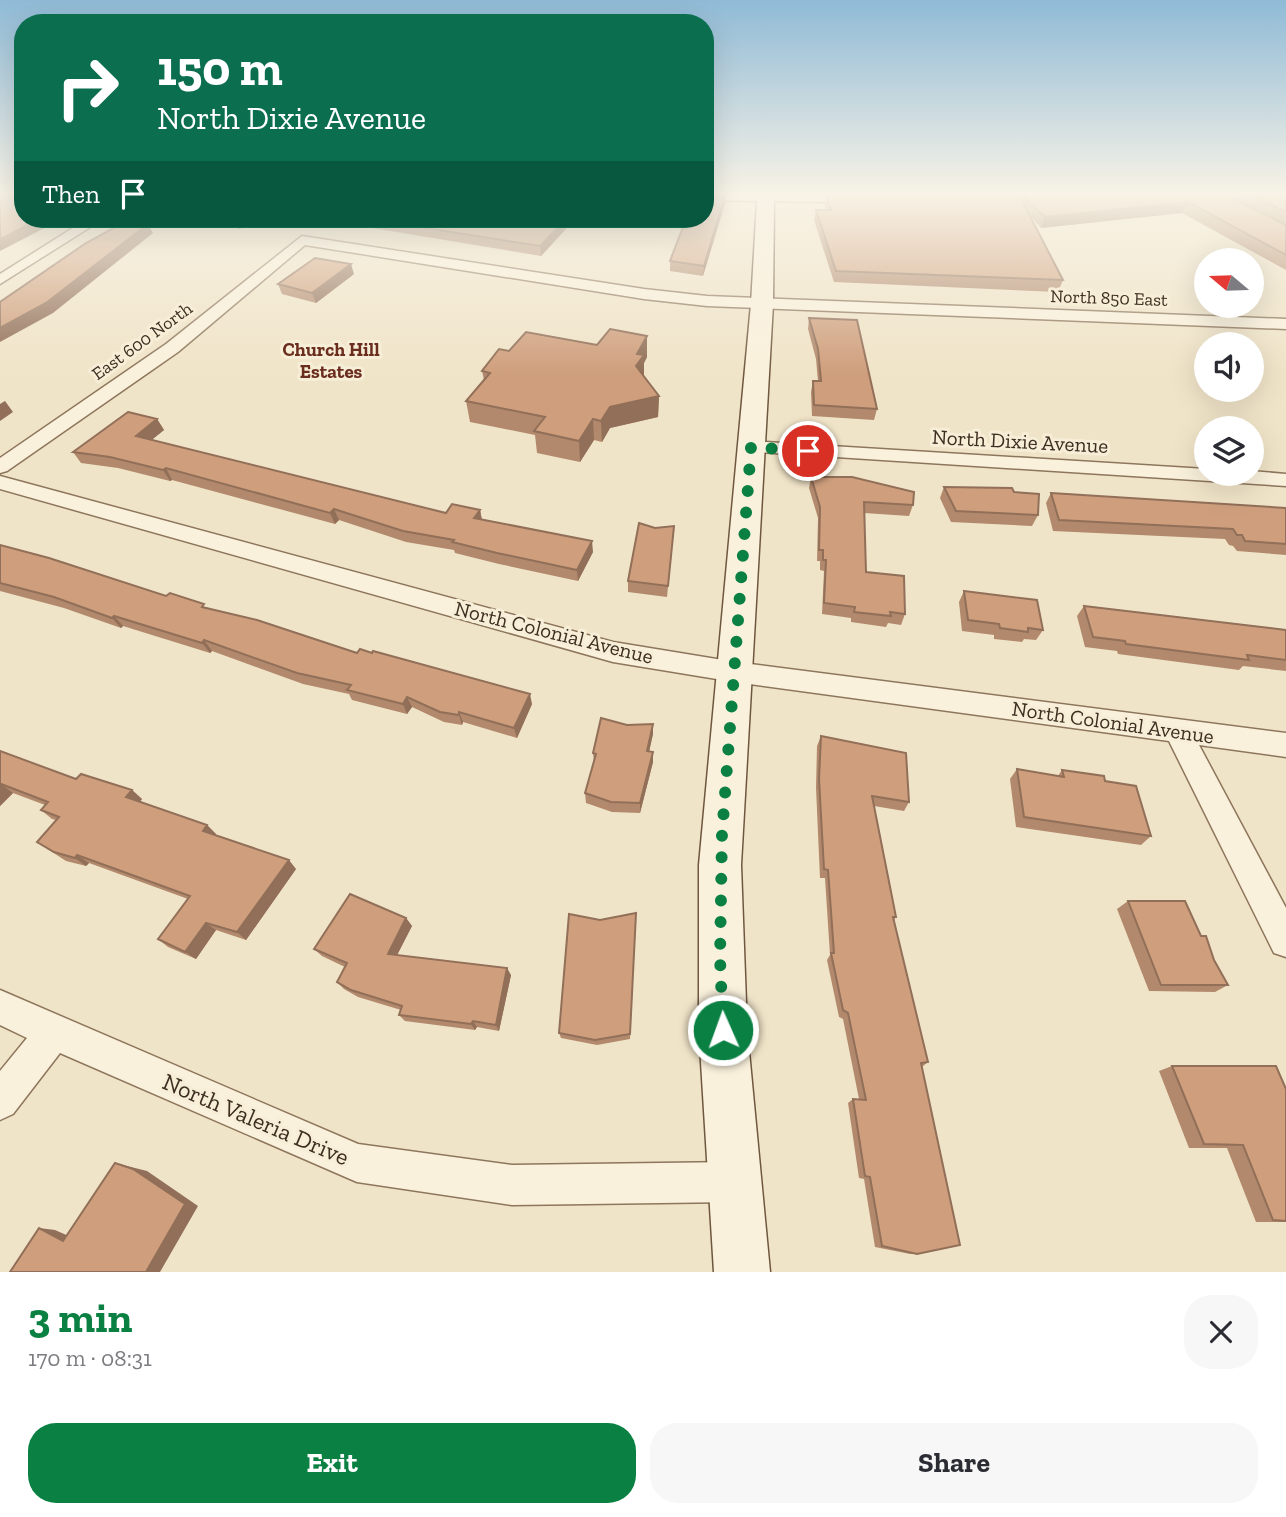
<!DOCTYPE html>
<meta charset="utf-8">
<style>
:root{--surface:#fff;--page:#f7f7f7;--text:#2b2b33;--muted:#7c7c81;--accent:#0b8043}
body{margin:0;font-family:"Zilla Slab",serif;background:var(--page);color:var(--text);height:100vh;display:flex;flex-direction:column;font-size:26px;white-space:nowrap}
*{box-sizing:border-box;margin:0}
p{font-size:23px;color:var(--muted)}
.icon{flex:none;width:38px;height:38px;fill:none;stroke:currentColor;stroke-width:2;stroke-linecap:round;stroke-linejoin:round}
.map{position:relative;height:1272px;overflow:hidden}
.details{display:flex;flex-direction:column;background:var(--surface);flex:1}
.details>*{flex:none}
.top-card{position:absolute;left:14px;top:14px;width:700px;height:214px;border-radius:28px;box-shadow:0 7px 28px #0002;background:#0b6e4f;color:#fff;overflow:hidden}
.needle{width:46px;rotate:289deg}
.buttons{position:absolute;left:1194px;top:248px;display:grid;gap:14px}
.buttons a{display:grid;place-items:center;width:70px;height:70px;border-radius:50%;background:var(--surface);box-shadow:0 7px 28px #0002;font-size:35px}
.pin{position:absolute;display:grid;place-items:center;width:60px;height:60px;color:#fff;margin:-30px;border:4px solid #fff;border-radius:50%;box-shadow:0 2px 7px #0007}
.me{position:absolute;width:77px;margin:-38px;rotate:358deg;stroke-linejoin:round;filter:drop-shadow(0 0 5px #0008)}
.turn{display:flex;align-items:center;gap:24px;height:147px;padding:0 28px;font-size:32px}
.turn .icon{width:91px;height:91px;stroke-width:2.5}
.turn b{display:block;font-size:49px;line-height:60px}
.then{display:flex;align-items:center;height:66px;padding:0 28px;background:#0003;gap:14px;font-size:26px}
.round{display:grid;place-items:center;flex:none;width:74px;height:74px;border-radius:28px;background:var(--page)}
.head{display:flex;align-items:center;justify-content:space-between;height:119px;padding:0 28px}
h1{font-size:42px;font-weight:700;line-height:52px;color:var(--accent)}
.cta{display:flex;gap:14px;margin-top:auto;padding:14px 28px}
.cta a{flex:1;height:80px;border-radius:28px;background:var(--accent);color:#fff;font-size:28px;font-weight:700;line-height:80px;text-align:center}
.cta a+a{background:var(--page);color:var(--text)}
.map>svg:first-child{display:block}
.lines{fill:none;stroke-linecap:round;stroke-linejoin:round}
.street-casing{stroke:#8d765c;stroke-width:3}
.secondary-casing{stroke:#6f573f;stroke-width:3}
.street{fill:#faf1dc;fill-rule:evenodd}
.secondary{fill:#faf1dc;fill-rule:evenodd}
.wall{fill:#b2896c}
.shaded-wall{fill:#916f58}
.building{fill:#cf9f7d;stroke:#916f58;stroke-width:2}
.route{stroke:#0b8043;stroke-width:12;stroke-dasharray:0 21.6}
.labels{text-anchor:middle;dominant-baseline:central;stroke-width:6;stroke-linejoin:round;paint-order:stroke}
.far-street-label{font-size:18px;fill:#3d2e20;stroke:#f7eed8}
.far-neighbourhood-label{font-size:19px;font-weight:bold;fill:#6b2e1e;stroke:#f7eed8}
.street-label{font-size:21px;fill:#3d2e20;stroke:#f7eed8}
.near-street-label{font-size:24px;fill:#3d2e20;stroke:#f7eed8}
</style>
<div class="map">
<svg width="1286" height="1272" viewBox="0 0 1286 1272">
<rect width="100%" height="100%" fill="#f0e4c8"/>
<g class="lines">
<g class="street-casing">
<path id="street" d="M87,219H103L0,284V274Z
M302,236L644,289L707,296L1286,319V329L707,306L644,299L305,245L178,352L7,471L0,473V458L166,344Z
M751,441L1206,469V474H1251V471L1286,474V486L744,451L741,447Z
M0,476L613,642L735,662L1286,733V757L1199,745L1286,908V957L1274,953L1169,741L735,682L613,662L0,489Z
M0,990L358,1144L512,1165L734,1162L748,1168L754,1182L748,1196L734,1202L512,1205L357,1182L60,1053L13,1114L0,1120V1071L27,1038L0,1025Z"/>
</g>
<g class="secondary-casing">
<path id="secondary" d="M705,195H876L879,198L870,203L774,201L773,304L741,865L747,1030L770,1272H714L699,1030V865L751,304L757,201L705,200Z"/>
</g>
<use href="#street" class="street"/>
<use href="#secondary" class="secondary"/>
</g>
<path class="wall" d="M725,195V203L703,276L670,271V261Z
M826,195H1286V270L1182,213L1041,228L1031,217L1063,280L1058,292L834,282L814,220L816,210H826L825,206Z
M332,219H575L541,256L372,228L371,226Z
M354,274L316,303L282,294L278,284Z
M809,318L877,409L874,420L812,416L811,392L813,381H818L816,359L808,329Z
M509,351L647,357L644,363V376L659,396L658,417L610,428L602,442L594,440L580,462L537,453L535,435L470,422L466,401L484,380L482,371Z
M157,419L164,430L151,440L446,513L480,510L482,520L593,552L578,581L499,564L455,553L454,550L406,542L339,520L335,524L172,480L170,481L118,468L81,463L73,452Z
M811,477L913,505L909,516L864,513L866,572L905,614L901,625L888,623L886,627L851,622V618L822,614L824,571L820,570V561H817L818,518L809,488Z
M944,487L1014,492L1038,515L1032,526L951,522L940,498Z
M1051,493L1286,508V555L1237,551L1233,546L1229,545L1225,539L1053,531L1046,503Z
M673,537L667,597L628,592V581Z
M0,545L166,596L532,704L517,738L463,722L462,725L444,722L412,707L407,714L352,700L349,694L303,684L212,651L210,653L123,626L121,628L64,608L0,591Z
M964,591L1043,630L1036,640L1024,639L1022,642L994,639V635L962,631L959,602Z
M1084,606L1286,630V671L1243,666L1239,670L1118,654L1117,651L1085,647L1077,616Z
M653,734L649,751L653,762L640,813L612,812L586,803L585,793L594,762L593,753Z
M821,736L909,802L904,811L874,806L896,917L894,920L928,1062L922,1067L917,1254H910L875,1247L864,1179L859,1178L848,1103L853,1099H859L843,1019L839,1017L827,960L830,955L825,878H820L816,788L817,746Z
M0,751L76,779L132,790L142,799L140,802L207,825L216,834L215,835L296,869L246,940L216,930L196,959L168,947L158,939L188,899L89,863L86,866L66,861L49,850L37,842L56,820L52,819L41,810L45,805L13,793L0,806Z
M1017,769L1058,776L1062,770L1105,781L1151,836L1141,845L1016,827L1010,779Z
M1128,901L1201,936L1228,985L1215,992L1149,991L1117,909Z
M406,918L412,926L397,955L511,975L499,1031L477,1027L475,1030L405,1021L399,1015L401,1010L358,997L344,989L337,982L345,967L322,956L314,949Z
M600,920L636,921L630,1039L597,1045L561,1038L559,1033Z
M1172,1066L1286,1089V1222H1256L1227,1148H1189L1159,1071Z"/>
<path class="shaded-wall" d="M725,195V203L703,276L704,266Z
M1188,202L1182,213L1041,228L1045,217Z
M40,219H62L0,251V239Z
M235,219H292L238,229Z
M566,219H575L541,256L540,246Z
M148,224L153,233L53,313L0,342V328Z
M351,264L354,274L316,303L312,293Z
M647,336V357L644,363V376L636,366L637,354Z
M659,396L658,417L610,428L602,442L601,421L610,407Z
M5,401L13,412L0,421V404Z
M157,419L164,430L143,447L136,436Z
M593,419L594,440L580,462L579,441Z
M166,468L172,480L170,481L163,470Z
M334,509L339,520L335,524L330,513Z
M480,510L482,521L474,518Z
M592,541L593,552L578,581L577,570Z
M114,616L123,626L121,628L112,618Z
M204,640L212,651L210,653L202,643Z
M530,694L532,704L517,738L514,728Z
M407,697L412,707L407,714L403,704Z
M459,712L463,722L462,725L459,715Z
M653,724V734L647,761V751Z
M653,752V762L640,813V803Z
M1,784L13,793L0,806V785Z
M132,790L142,799L136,806L126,797Z
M207,825L216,834L212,840L203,831Z
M77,855L89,863L86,866L75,858Z
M289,860L296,869L246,940L237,932Z
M406,918L412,926L394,961L388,954Z
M206,923L216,930L196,959L185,952Z
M507,968L511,975L499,1031L496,1025Z
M473,1021L477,1027L475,1030L471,1024Z
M115,1163L147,1171L198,1206L160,1272H146Z
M39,1228L55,1230L80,1241H63Z"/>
<path class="building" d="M0,195H23V219H40L0,239Z
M705,195H725L704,266L670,261L686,219H705Z
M826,195H1019L1063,280L836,271L816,210H831Z
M1022,195H1226L1286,225V255L1188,202L1045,217Z
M1252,195H1286V212Z
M130,219H145L148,224L46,303L0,328V302L86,243Z
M369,219H566L540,246Z
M315,258L351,264L312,293L278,284Z
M809,318L857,320L877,409L814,405L813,381H821L818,349Z
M610,329L647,336L637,354L644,355L636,366L659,396L610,407L601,421L593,419L579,441L534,431L545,417L466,401L490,373L482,371L499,349L509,351L526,332L597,345Z
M128,412L157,419L136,436L446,513L452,504L480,510L474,518L592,541L577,570L497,553L452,542L454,540L403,531L334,509L330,513L166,468L163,470L110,457L73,452Z
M811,477H852L914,492L913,505L864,502L866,572L904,576L905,614L890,612L891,616L854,612L855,607L824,603L826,560H823V550H819L820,507Z
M944,487L1012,488L1014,492L1039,494L1038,515L956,511Z
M1051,493L1286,508V544L1245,541L1242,535H1237L1233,529L1059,520Z
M639,523L655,528L674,526L668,586L628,581Z
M0,545L49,558L166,596L170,593L204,604L202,607L257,620L357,653L360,649L372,653L373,651L530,694L514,728L459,712V715L440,712L407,697L403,704L347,690L351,685L297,673L204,640L202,643L114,616L112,618L54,597L0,583Z
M964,591L1037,600L1043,630L1028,628V632L1000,628L999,624L968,620Z
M1084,606L1286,630V660L1247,655L1249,660L1126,644L1125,641L1093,637Z
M601,718L627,725L653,724L647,751L653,752L640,803L611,802L585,793L596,754L593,753Z
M821,736L906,753L909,802L872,796L896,917H893L928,1062L921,1063L960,1245L917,1254L882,1246L870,1177L865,1176L853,1099L866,1100L848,1013L843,1010L831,953H834L828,870L824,869L819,779Z
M0,751L76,779L81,774L132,790L126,797L207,825L203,831L289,860L237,932L206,923L185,952L158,939L190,896L77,855L75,858L54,852L37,842L59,817L41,810L48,802L1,784L0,785Z
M1017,769L1064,777L1062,770L1104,776L1105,781L1136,786L1151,836L1024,817Z
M350,894L406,918L388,954L507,968L496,1025L473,1021L471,1024L399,1015L402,1006L351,990L337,982L347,963L314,949Z
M1128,901H1185L1201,936H1206L1214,960L1228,985H1161Z
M636,913L630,1034L595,1040L559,1033L569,914L600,920Z
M1172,1066H1276L1286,1089V1221L1273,1220L1243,1145L1204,1144Z
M115,1163L133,1169L185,1204L146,1272H10L39,1228L63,1241Z"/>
<linearGradient id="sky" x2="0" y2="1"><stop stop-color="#8fbad6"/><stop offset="0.52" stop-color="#f8f3e6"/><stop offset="1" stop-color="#f8f3e6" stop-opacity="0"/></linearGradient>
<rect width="1286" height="373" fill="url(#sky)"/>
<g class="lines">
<path class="route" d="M723,1030L720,958L722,834L751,447L808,451"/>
</g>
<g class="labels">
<g class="far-street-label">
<text transform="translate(1109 298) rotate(2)">North 850 East</text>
<text transform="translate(142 341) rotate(-36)">East 600 North</text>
</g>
<g class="far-neighbourhood-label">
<text x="331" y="349">Church Hill<tspan x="331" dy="22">Estates</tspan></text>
</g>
<g class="street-label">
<text transform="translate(1020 441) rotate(3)">North Dixie Avenue</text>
<text transform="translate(554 632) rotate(14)">North Colonial Avenue</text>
<text transform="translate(1113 722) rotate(8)">North Colonial Avenue</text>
</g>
<g class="near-street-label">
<text transform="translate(256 1119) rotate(23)">North Valeria Drive</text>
</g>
</g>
</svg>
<div class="buttons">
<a><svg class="needle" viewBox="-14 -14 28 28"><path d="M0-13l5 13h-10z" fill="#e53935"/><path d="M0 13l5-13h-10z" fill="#7c7c81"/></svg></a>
<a><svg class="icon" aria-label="sound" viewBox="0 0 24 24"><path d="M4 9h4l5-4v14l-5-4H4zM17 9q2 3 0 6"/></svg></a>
<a><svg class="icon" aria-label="layers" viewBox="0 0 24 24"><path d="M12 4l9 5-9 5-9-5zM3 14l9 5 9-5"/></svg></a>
</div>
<div class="pin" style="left:808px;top:451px;background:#d93025"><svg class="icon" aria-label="arrive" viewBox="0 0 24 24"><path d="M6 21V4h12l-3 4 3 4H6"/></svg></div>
<svg class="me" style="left:723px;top:1030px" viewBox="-20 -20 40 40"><circle r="17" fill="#0b8043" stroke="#fff" stroke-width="3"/><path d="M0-11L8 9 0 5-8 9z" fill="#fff"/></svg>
<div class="top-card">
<div class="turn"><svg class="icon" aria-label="right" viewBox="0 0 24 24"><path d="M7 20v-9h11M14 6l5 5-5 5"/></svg><div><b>150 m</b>North Dixie Avenue</div></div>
<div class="then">Then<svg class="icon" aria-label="arrive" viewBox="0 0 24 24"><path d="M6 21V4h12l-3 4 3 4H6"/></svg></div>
</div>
</div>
<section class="details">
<div class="head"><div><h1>3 min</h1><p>170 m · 08:31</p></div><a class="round"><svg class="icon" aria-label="close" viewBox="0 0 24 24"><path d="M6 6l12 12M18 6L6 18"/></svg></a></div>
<div class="cta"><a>Exit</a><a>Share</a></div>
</section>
